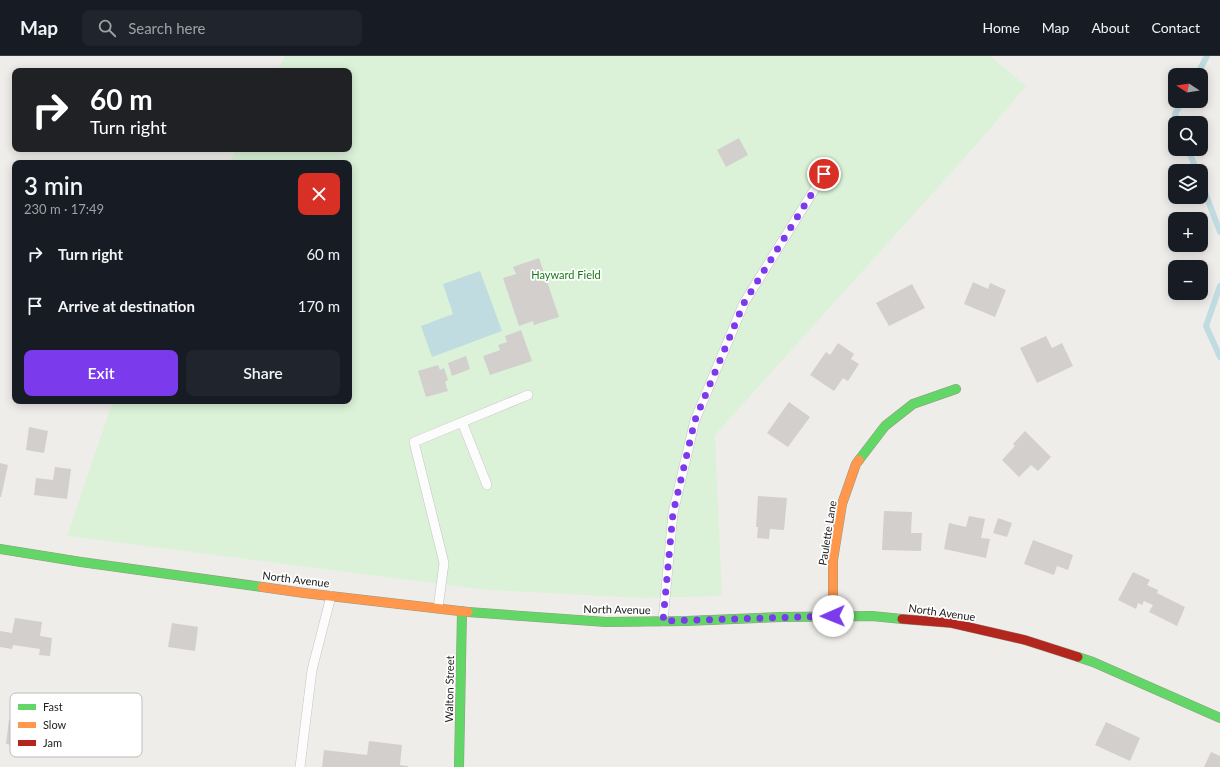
<!DOCTYPE html>
<meta charset="utf-8">
<style>
:root{--surface:#171b24;--page:#20242c;--text:#f1f3f6;--muted:#9ea1a6;--line:#363941;--accent:#7c3aed}
body{margin:0;font-family:Lato,sans-serif;background:var(--page);color:var(--text);height:100vh;display:flex;flex-direction:column;font-size:15px;white-space:nowrap}
*{box-sizing:border-box;margin:0}
p{font-size:13px;color:var(--muted)}
.icon{flex:none;width:22px;height:22px;fill:none;stroke:currentColor;stroke-width:2;stroke-linecap:round;stroke-linejoin:round}
.map{position:relative;flex:1;overflow:hidden}
.sheet{position:absolute;left:12px;top:104px;width:340px;height:244px;display:flex;flex-direction:column;background:var(--surface);border-radius:8px;box-shadow:0 2px 10px #0003}
.sheet>*{flex:none}
.top-card{position:absolute;left:12px;top:12px;width:340px;height:84px;border-radius:8px;box-shadow:0 2px 10px #0003;background:#202124;color:#fff;overflow:hidden}
.needle{width:26px;rotate:282deg}
.tools{position:absolute;left:1168px;top:12px;display:grid;gap:8px}
.tools a{display:grid;place-items:center;width:40px;height:40px;border-radius:8px;background:var(--surface);box-shadow:0 2px 10px #0003;font-size:20px}
.pin{position:absolute;display:grid;place-items:center;width:34px;height:34px;color:#fff;margin:-17px;border:2px solid #fff;border-radius:50%;box-shadow:0 1px 4px #0007}
.me{position:absolute;width:44px;margin:-22px;rotate:269deg;stroke-linejoin:round;filter:drop-shadow(0 0 3px #0008)}
.turn{display:flex;align-items:center;gap:14px;height:84px;padding:0 12px;font-size:18px}
.turn .icon{width:52px;height:52px;stroke-width:2.5}
.turn b{display:block;font-size:28px;line-height:34px}
.round{display:grid;place-items:center;flex:none;width:42px;height:42px;border-radius:8px;background:var(--page)}
.head{display:flex;align-items:center;justify-content:space-between;height:68px;padding:0 12px}
h1{font-size:24px;font-weight:600;line-height:30px}
.button{display:flex;gap:8px;margin-top:auto;padding:8px 12px}
.button a{flex:1;height:46px;border-radius:8px;background:var(--accent);color:#fff;font-size:16px;font-weight:600;line-height:46px;text-align:center}
.button a+a{background:var(--page);color:var(--text)}
ul{padding:0;list-style:none}
li{display:flex;align-items:center;gap:12px;height:52px;padding:0 12px}
li div{flex:1}
li b{display:block;font-size:15px}
li em{font-style:normal}
header{display:flex;align-items:center;gap:24px;box-sizing:border-box;height:56px;padding:0 20px;background:var(--surface);border-bottom:1px solid var(--line)}
header strong{font-size:19px}
nav{display:flex;gap:22px;margin-inline-start:auto;font-size:14px}
.search{width:280px;height:36px;background:var(--page);display:flex;align-items:center;gap:10px;box-sizing:border-box;padding:0 14px;border-radius:8px;color:var(--muted);font-size:15px}
.map>svg:first-child{display:block}
.park{fill:#dbf2d8}
.water{fill:#c0dce0}
.lines{fill:none;stroke-linecap:round;stroke-linejoin:round}
.stream{stroke:#c0dce0;stroke-width:6}
.building{fill:#d2cfcd}
.lane-casing{stroke:#c5c4c2;stroke-width:10}
.fast-casing{stroke:#989882;stroke-width:10}
.slow-casing{stroke:#989882;stroke-width:10}
.jam-casing{stroke:#989882;stroke-width:10}
.lane{stroke:#fdfcfc;stroke-width:9}
.fast{stroke:#63d668;stroke-width:9}
.slow{stroke:#ff974d;stroke-width:9}
.jam{stroke:#b3261e;stroke-width:9}
.route{stroke:#7c3aed;stroke-width:7;stroke-dasharray:0 12.6}
.labels{text-anchor:middle;dominant-baseline:central;stroke-width:3.5;stroke-linejoin:round;paint-order:stroke}
.park-label{font-size:11px;fill:#147a13;stroke:#fff}
.street-label{font-size:11px;fill:#212121;stroke:#fff}
.key{fill:#fff;stroke:#bcbcbc;stroke-width:1}
.key-label{font-size:11px;fill:#212121}
</style>
<header>
<strong>Map</strong>
<div class="search"><svg class="icon" aria-label="search" viewBox="0 0 24 24"><circle cx="10" cy="10" r="6"/><path d="M15 15l6 6"/></svg>Search here</div>
<nav><a>Home</a><a>Map</a><a>About</a><a>Contact</a></nav>
</header>
<div class="map">
<svg width="1220" height="711" viewBox="0 0 1220 711">
<rect width="100%" height="100%" fill="#efedea"/>
<path class="park" d="M285,0H990L1026,30L977,88L715,379L722,540L642,542L487,534L67,480L113,345H349V107H229L236,93H349V15H277Z"/>
<path class="water" d="M480,215L502,275L432,301L421,270L453,258L443,228Z"/>
<g class="lines">
<path class="stream" d="M1197,19L1207,0
M1179,67L1175,58L1182,45
M1188,93L1197,115
M1201,126L1220,176
M1220,230L1206,270L1220,301"/>
</g>
<path class="building" d="M739,82L748,99L726,111L717,94Z
M539,202L559,261L534,269L533,265L519,270L503,222L516,218L513,211Z
M973,226L988,233L990,227L1006,234L995,261L964,248Z
M912,228L925,252L889,270L876,247Z
M521,274L532,305L490,319L483,300L500,294L498,289L507,286L505,280Z
M1046,280L1052,292L1062,287L1073,310L1037,327L1020,292Z
M838,287L854,298L851,303L859,308L848,325L843,322L834,335L810,319L826,296L830,299Z
M466,300L470,313L452,320L448,307Z
M438,309L440,314L444,312L448,324L445,326L448,335L426,341L418,315Z
M789,346L810,361L788,391L767,377Z
M29,371L48,375L44,397L26,394Z
M1025,375L1051,401L1038,415L1031,409L1019,421L1002,404L1015,390L1013,388Z
M0,407L8,409L1,441H0Z
M55,411L71,413L67,443L34,439L36,422L53,424Z
M758,440L787,442L784,474L770,473L769,483L757,482L758,471H756Z
M884,455L912,456L911,477H922L921,495L882,494Z
M969,460L985,463L981,482L990,483L986,502L944,493L949,467L966,471Z
M998,462L1012,467L1007,481L993,477Z
M1033,484L1073,499L1068,514L1057,510L1054,519L1024,508Z
M1133,516L1150,524L1147,529L1158,534L1157,537L1185,551L1177,570L1149,556L1153,549L1144,545L1142,549L1138,547L1136,553L1118,544Z
M15,562L42,566L40,580L52,582L50,600L39,599L40,593L13,589L12,593L0,591V575L12,577Z
M172,567L198,571L195,595L168,591Z
M9,664L49,670L46,694L6,688Z
M1106,666L1140,682L1130,705L1095,689Z
M369,685L402,689L400,709L408,710V711H322L324,694L367,699Z
M1211,696L1220,700V711H1204Z"/>
<g class="lines">
<g class="lane-casing">
<path id="lane" d="M462,366L487,429
M438,552L444,507L414,386L528,339
M663,565L673,457L695,364L744,247L824,118
M300,711L312,614L331,540"/>
</g>
<g class="fast-casing">
<path id="fast" d="M859,404L885,370L913,348L956,333
M0,493L81,506L262,531
M468,556L606,566L686,565L782,561L872,560L902,563
M1078,601L1093,606L1220,662
M459,711L462,555"/>
</g>
<g class="slow-casing">
<path id="slow" d="M262,531L304,537L468,556
M833,560V504L842,448L856,408L859,404"/>
</g>
<g class="jam-casing">
<path id="jam" d="M902,563L951,567L1025,584L1078,601"/>
</g>
<use href="#lane" class="lane"/>
<use href="#fast" class="fast"/>
<use href="#slow" class="slow"/>
<use href="#jam" class="jam"/>
</g>
<g class="lines">
<path class="route" d="M824,118L744,247L695,364L673,457L663,565L833,560"/>
</g>
<g class="labels">
<g class="park-label">
<text x="566" y="218">Hayward Field</text>
</g>
<g class="street-label">
<text transform="translate(827 477) rotate(-81)">Paulette Lane</text>
<text transform="translate(296 523) rotate(7)">North Avenue</text>
<text transform="translate(617 553) rotate(1)">North Avenue</text>
<text transform="translate(942 556) rotate(8)">North Avenue</text>
<text transform="translate(449 633) rotate(-89)">Walton Street</text>
</g>
</g>
<rect x="10" y="637" width="132" height="64" rx="6" class="key"/>
<rect x="18" y="648" width="18" height="6" fill="#63d668"/>
<rect x="18" y="666" width="18" height="6" fill="#ff974d"/>
<rect x="18" y="684" width="18" height="6" fill="#b3261e"/>
<g class="key-label">
<text x="43" y="655">Fast</text>
<text x="43" y="673">Slow</text>
<text x="43" y="691">Jam</text>
</g>
</svg>
<div class="tools">
<a><svg class="needle" viewBox="-14 -14 28 28"><path d="M0-13l5 13h-10z" fill="#e53935"/><path d="M0 13l5-13h-10z" fill="#9ea1a6"/></svg></a>
<a><svg class="icon" aria-label="search" viewBox="0 0 24 24"><circle cx="10" cy="10" r="6"/><path d="M15 15l6 6"/></svg></a>
<a><svg class="icon" aria-label="layers" viewBox="0 0 24 24"><path d="M12 4l9 5-9 5-9-5zM3 14l9 5 9-5"/></svg></a>
<a>+</a>
<a>−</a>
</div>
<div class="pin" style="left:824px;top:118px;background:#d93025"><svg class="icon" aria-label="arrive" viewBox="0 0 24 24"><path d="M6 21V4h12l-3 4 3 4H6"/></svg></div>
<svg class="me" style="left:833px;top:560px" viewBox="-20 -20 40 40"><circle r="19" fill="#fff"/><path d="M0-13L10 11 0 6-10 11z" fill="#7c3aed"/></svg>
<div class="top-card">
<div class="turn"><svg class="icon" aria-label="right" viewBox="0 0 24 24"><path d="M7 20v-9h11M14 6l5 5-5 5"/></svg><div><b>60 m</b>Turn right</div></div>
</div>
<section class="sheet">
<div class="head"><div><h1>3 min</h1><p>230 m · 17:49</p></div><a class="round" style="background:#d93025;color:#fff"><svg class="icon" aria-label="close" viewBox="0 0 24 24"><path d="M6 6l12 12M18 6L6 18"/></svg></a></div>
<ul>
<li><svg class="icon" aria-label="right" viewBox="0 0 24 24"><path d="M7 20v-9h11M14 6l5 5-5 5"/></svg><div><b>Turn right</b></div><em>60 m</em></li>
<li><svg class="icon" aria-label="arrive" viewBox="0 0 24 24"><path d="M6 21V4h12l-3 4 3 4H6"/></svg><div><b>Arrive at destination</b></div><em>170 m</em></li>
</ul>
<div class="button"><a>Exit</a><a>Share</a></div>
</section>
</div>
